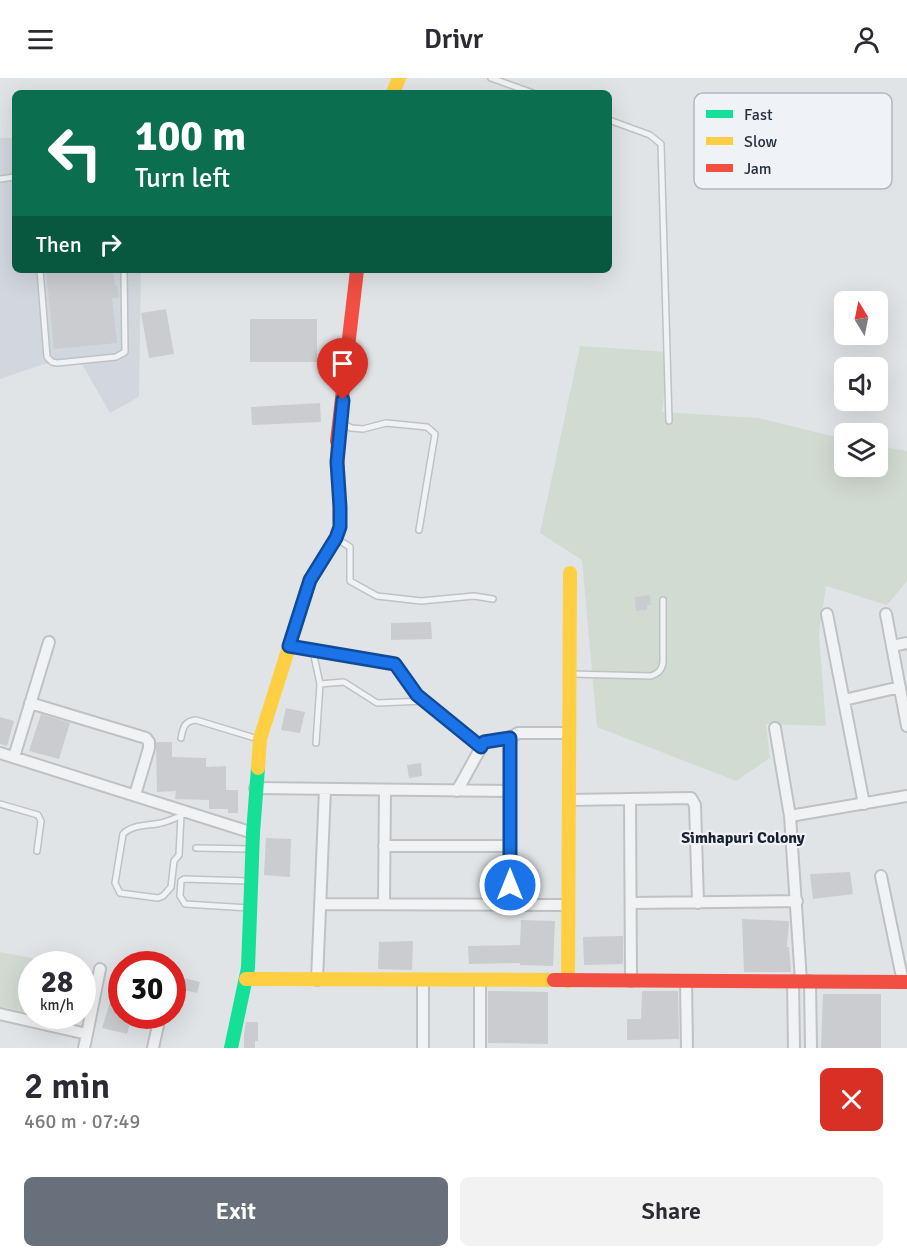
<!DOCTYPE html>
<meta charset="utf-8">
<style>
:root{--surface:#fff;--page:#f2f2f3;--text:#2b2b33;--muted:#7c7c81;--accent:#68707c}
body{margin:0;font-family:Signika,sans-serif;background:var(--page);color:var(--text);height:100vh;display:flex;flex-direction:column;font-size:22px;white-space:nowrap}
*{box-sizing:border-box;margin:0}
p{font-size:20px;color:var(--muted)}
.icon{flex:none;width:33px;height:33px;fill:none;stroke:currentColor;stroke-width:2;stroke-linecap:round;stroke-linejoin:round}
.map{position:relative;height:970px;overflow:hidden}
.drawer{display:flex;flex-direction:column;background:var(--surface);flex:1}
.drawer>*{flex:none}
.guide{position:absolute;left:12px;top:12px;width:600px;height:183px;border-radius:9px;box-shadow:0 6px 24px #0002;background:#0b6e4f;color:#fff;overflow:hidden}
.needle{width:39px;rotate:350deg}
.tools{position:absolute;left:834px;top:213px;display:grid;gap:12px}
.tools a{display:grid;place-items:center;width:54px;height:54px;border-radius:9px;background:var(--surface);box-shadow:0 6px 24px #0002;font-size:30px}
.speed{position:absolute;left:18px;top:873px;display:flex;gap:12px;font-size:30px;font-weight:700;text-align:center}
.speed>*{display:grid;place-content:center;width:78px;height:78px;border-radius:50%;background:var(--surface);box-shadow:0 6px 24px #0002;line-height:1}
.speed small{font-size:15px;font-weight:400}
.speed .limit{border:9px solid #d22;background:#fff;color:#111}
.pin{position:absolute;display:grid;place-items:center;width:51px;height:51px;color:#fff;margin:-62px -26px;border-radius:50% 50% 50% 0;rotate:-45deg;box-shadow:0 0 6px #0007}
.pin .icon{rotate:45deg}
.me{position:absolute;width:66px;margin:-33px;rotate:0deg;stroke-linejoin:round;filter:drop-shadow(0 0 4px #0008)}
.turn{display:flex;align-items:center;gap:21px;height:126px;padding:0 24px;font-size:27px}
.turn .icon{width:78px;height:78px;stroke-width:2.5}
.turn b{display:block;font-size:42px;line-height:51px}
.then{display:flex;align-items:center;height:57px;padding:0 24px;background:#0003;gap:12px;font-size:22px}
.round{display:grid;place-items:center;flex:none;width:63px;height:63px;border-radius:9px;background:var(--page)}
.headline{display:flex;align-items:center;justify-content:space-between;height:102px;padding:0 24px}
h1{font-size:36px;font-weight:600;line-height:45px}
.cta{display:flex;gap:12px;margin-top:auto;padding:12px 24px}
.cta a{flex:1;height:69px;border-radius:9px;background:var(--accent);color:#fff;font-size:24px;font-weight:600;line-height:69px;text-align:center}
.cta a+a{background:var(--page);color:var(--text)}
header{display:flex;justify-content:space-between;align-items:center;height:78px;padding:0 24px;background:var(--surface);font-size:27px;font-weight:600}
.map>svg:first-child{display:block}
.built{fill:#d2d7de}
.green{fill:#d2dbd1}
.building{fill:#cacccf}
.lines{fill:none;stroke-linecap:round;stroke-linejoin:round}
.lane-casing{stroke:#bfc2c5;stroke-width:8}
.street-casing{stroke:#bfc2c5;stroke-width:14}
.lane{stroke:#f1f2f3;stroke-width:5}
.street{stroke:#f1f2f3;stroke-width:10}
.fast{stroke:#16e098;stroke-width:14}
.slow{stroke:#ffcf43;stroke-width:14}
.jam{stroke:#f24e42;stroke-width:14}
.route-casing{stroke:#114b97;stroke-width:15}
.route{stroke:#1a73e8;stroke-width:10}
.labels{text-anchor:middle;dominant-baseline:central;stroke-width:4.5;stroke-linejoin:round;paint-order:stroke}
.neighbourhood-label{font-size:16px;font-weight:bold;fill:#192232;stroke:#eff2f7}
.key{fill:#eff2f7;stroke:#b3b8c1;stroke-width:1.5}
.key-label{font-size:16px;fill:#273142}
</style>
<header><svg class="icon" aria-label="menu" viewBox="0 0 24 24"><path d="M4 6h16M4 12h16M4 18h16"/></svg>Drivr<svg class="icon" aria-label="person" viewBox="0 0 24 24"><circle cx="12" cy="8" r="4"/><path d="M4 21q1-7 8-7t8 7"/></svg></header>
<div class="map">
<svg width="907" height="970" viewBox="0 0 907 970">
<rect width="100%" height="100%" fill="#e1e4e7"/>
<path class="built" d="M0,60H15V192H141L139,319L110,335L82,286H44L0,301Z"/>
<path class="green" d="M580,268L669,274L662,334L758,340L844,361V388H878V368L907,373V503L887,527L826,508L819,556L826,648L766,646L770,680L736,703L597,649L582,482L540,455Z
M0,874L64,886H32L31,935L0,929Z"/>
<path class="building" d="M46,192H113L115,207H117L119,220H112L117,265L54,271Z
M166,231L174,276L149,280L141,235Z
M250,241H317V284H250Z
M320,325L321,344L252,347L251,329Z
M650,517L651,527H647V532L636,533L635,519Z
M431,544L432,561L391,562V545Z
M286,630L305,634L300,655L281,652Z
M41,636L70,645L59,681L29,673Z
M0,639L14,643L7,668L0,666Z
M156,664H172V679L206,680V689L226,688V712H238V735H228V731H209V722L175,721L176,713L157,714Z
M421,685L422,698L409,700L407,687Z
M266,760L291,761L290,799L264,797Z
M850,794L853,816L813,821L810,796Z
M742,841L789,843L787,869H789L791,894H744Z
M521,842L555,843L553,888L520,887V885L469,886L468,868L520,867Z
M623,858V886L584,887L583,859Z
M413,863L412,892L378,891L379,864Z
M175,898L200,904L197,915L172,909Z
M488,913L548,914V966L488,965Z
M642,913H678L679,961L627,962V941H641Z
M823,916H881V970H821Z
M111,921L122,924V938H132L127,956L102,950Z
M246,944H258V963H255V970H244V957Z"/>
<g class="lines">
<g class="lane-casing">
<path id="lane" d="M491,0L533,15
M609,42L650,57L661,66L669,343
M0,101L15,99
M40,192L47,279L52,284L57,285L116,279L125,274L124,192
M341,344L351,350L363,351L386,345L427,349L435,356L419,452
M337,461L350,469V503L377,518L421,523L474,518L493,521
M291,569L395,586L417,617L481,669
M313,573L320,606L316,665
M571,596L651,598C659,595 662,592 663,584V522
M320,606L344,604L377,625L424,623
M181,660C183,650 184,643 196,642L258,661
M0,726L38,737L41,743L37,773
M181,737L179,777L174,783L171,809L163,818L158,820L120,815L115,805L123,756C133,746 149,748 161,745C170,743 177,739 185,736
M196,770L251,771
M249,803L184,801L181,803L180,818L185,826L249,830"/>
</g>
<g class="street-casing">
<path id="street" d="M827,536L864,726
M886,536L907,648
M892,568L907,565
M844,622L900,609
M30,625L146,660L149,664V670L135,717
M775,650L790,738
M0,675L253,755
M14,679L49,564
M255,710L509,713
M457,713L484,664L510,660
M630,721L631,903
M569,722L691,720L695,727L698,825
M384,768H509
M881,798L903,904
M631,825L797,823
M320,826L568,827
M384,826L385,712
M510,827V660L518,655H569
M317,902L325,711
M423,902V970
M480,902V970
M686,903L687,970
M793,903L794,970
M801,903L790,738L907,718
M810,903L811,970
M0,936L87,956L84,970
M87,956L100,891
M153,970L160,938"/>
</g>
<use href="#lane" class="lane"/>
<use href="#street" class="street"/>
<path class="fast" d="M231,970L248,890L253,755L258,690"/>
<path class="slow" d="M393,15L399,0
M258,690L260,661L310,502L336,460L340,449L337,363
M246,901L554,902
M568,903L570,495"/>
<path class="jam" d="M337,363L357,192
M554,902L907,904"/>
</g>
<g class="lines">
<g class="route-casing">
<path id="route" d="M343,322L337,384L340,429V449L336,460L310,502L289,568L395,586L417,617L481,669L484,664L510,660V807"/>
</g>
<use href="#route" class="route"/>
</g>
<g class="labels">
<g class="neighbourhood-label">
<text x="743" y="760">Simhapuri Colony</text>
</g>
</g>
<rect x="694" y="15" width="198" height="96" rx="9" class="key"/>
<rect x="706" y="32" width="27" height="8" fill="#16e098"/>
<rect x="706" y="59" width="27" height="8" fill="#ffcf43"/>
<rect x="706" y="86" width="27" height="8" fill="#f24e42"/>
<g class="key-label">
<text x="744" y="42">Fast</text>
<text x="744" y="69">Slow</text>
<text x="744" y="96">Jam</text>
</g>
</svg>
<div class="tools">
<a><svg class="needle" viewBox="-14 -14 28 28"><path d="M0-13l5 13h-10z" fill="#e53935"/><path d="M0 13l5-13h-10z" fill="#7c7c81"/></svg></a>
<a><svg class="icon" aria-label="sound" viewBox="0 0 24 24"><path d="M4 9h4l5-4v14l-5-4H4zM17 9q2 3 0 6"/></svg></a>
<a><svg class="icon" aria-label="layers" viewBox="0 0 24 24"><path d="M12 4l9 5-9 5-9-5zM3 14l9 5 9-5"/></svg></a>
</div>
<div class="speed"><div>28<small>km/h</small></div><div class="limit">30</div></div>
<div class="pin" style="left:343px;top:322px;background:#d93025"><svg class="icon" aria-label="arrive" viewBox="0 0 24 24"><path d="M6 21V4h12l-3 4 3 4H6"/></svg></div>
<svg class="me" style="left:510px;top:807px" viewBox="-20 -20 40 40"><circle r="17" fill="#1a73e8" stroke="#fff" stroke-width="3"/><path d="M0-11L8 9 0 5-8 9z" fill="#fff"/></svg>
<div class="guide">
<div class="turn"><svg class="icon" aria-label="left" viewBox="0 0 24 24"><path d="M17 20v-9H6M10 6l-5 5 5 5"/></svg><div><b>100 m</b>Turn left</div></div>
<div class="then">Then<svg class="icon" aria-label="right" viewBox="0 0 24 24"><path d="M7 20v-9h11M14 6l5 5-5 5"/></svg></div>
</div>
</div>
<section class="drawer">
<div class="headline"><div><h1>2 min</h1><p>460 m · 07:49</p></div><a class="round" style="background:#d93025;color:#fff"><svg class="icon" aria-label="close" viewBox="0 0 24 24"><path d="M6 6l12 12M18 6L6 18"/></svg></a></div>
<div class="cta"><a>Exit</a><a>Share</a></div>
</section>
